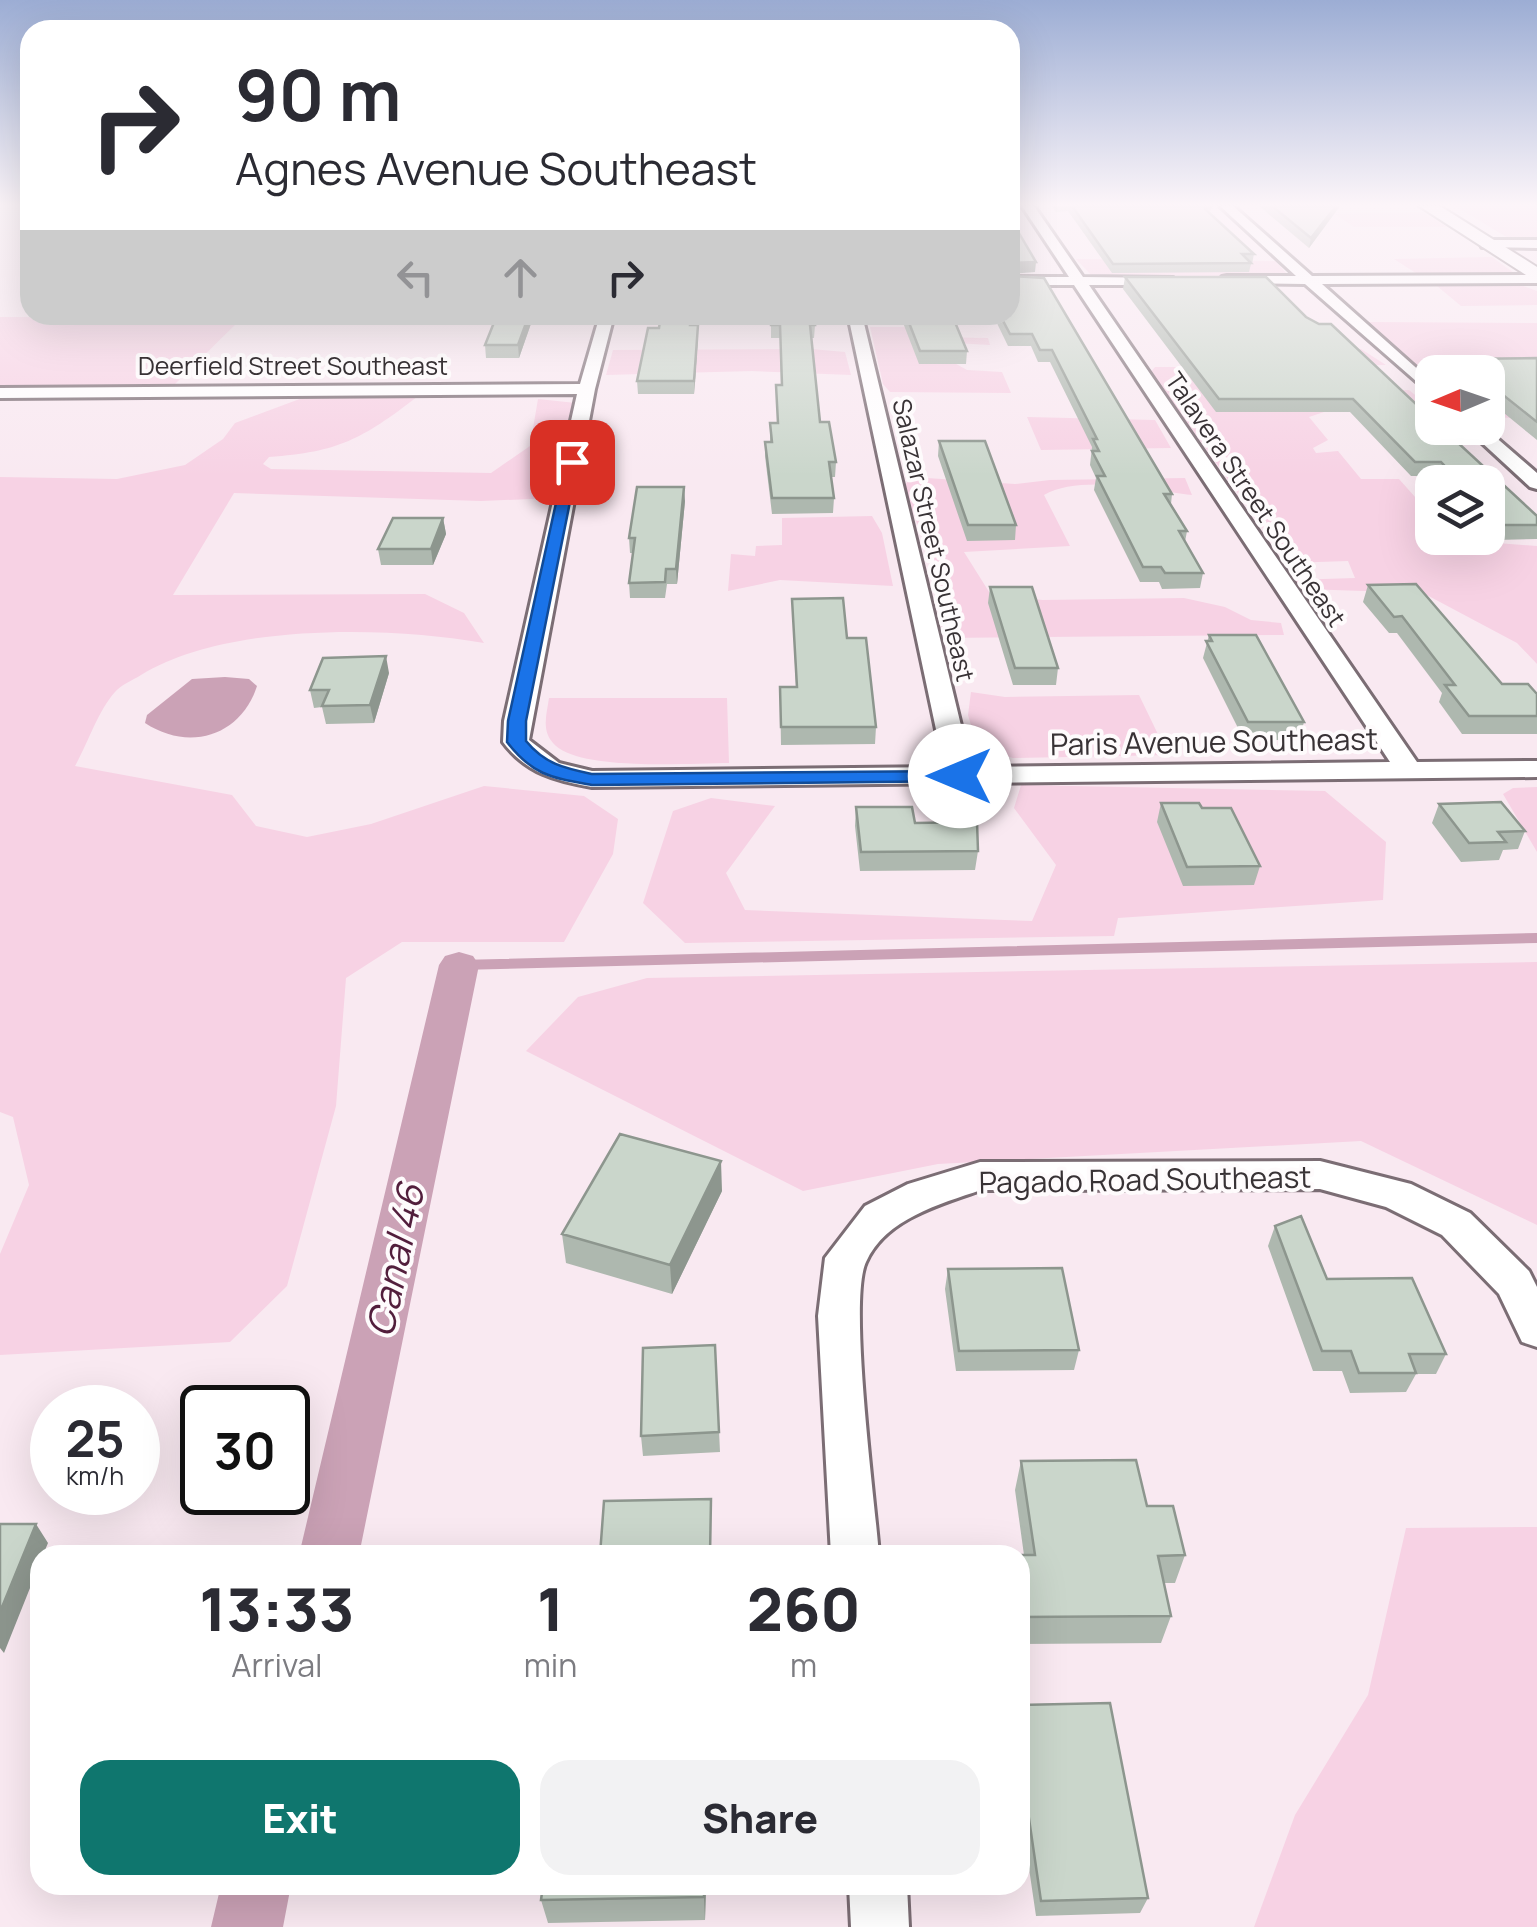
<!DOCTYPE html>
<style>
:root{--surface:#fff;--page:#f2f2f3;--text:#2b2b33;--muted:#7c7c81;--accent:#0f766e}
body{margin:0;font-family:Manrope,sans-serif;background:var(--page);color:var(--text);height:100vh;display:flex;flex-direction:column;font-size:38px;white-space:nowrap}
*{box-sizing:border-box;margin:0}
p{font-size:32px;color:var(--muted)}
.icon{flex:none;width:55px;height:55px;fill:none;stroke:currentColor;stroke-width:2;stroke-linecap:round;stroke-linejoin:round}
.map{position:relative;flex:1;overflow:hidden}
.side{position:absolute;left:30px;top:1545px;width:1000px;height:350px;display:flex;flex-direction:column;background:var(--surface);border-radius:30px;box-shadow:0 10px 40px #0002}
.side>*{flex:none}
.guide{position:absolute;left:20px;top:20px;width:1000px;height:305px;border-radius:30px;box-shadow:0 10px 40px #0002;background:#fff;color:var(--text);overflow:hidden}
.needle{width:65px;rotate:268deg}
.buttons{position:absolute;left:1415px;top:355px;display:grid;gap:20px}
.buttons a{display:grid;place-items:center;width:90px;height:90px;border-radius:20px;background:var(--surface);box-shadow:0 10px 40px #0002;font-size:50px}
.speed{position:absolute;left:30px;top:1385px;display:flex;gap:20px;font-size:50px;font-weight:700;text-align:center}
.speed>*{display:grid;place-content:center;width:130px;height:130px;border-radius:50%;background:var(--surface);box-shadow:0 10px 40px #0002;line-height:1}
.speed small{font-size:25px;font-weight:400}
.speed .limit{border:5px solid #111;border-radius:15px;background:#fff;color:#111}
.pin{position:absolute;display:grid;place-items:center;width:85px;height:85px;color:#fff;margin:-42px;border-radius:20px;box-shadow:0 5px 15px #0006}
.me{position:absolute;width:110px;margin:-55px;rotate:270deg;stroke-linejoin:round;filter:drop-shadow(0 0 8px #0008)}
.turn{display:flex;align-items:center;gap:35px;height:210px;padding:0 50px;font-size:45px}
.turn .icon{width:130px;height:130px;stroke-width:2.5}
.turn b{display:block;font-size:70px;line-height:85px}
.lanes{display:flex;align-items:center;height:95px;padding:0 50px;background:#0003;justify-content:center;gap:50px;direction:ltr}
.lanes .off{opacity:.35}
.eta{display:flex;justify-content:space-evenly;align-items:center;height:170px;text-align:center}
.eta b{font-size:60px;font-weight:800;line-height:70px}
.action{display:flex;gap:20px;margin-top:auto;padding:20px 50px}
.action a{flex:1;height:115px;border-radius:30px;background:var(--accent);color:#fff;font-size:40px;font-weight:800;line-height:115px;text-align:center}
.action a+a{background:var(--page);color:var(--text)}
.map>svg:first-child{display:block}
.green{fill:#f7d2e4}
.water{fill:#cba2b6}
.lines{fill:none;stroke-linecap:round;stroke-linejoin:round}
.stream{stroke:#cba2b6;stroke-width:10}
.canal{fill:#cba2b6;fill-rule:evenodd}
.street-casing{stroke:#7b6d74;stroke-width:6}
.secondary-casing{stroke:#7b6d74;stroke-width:4}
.street{fill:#fff;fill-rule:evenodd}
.secondary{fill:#fff;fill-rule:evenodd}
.wall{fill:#aeb8af}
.shaded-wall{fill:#8d968e}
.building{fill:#cad6cb;stroke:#8d968e;stroke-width:2.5}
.route{fill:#1a73e8;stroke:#114b97;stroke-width:2.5}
.labels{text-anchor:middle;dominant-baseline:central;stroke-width:8;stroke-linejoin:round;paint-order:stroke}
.far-street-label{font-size:25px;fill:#383235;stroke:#fefbfc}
.street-label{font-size:30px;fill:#383235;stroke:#fefbfc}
.near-water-label{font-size:38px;font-style:italic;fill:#521e3c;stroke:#fefbfc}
</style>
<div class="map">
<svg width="1537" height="1927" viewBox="0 0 1537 1927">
<rect width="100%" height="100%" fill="#f9e9f1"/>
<path class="green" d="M1455,206H1537V241H1513Z
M1423,212L1447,227H1354L1335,214Z
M1492,257L1514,273L1422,277L1394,259Z
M1076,259L1276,261L1286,273L1282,278H1094Z
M1521,285L1537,291V305L1461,306L1437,286Z
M0,317L242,318L175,384L0,386Z
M1367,322L1537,323V419L1488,417V372H1432V378Z
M870,327H922L929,337L988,338L990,345L938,342L933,351L967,370L1002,372L1011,393L890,392L883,384Z
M1282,346L1361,349L1386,365L1275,367L1287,393L1409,390L1431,408L1324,412L1309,417L1328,440L1313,448L1316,453L1338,451L1361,479H1399L1432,516V538L1537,546V664L1517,643L1423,593L1304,589L1291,580L1355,578L1348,561L1288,563L1151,372L1155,367H1266Z
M811,349L845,352L851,375L752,371L606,375L613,350Z
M305,397H417C362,439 339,452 269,457L263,464L271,469L491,473L530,446L538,399L576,403L554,498L481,501L234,493L173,595L425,594L464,613L484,643C388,626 226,623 141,675C133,680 121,685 115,692C98,711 88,743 75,766L232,795L256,826L307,837L371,824L484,786L584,796L618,819L613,854L564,942H402L346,978L336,1106L287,1286L230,1342L0,1355V1254L29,1185L13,1117L0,1112V477L117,479L185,465L223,439L235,423Z
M1027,417L1155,420L1171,448L1041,450Z
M912,477L1015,484L1050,480L1185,478L1192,495C1151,490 1080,474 1044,495L1070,546L964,552L991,595L1043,600L1184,598L1225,607L1251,620L1281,623L1284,635L943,638L934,572L904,486Z
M872,516L882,533L893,586L780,580L728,591L731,554L755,556L756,546L782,545V518Z
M971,692L1005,697L1139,695L1168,755L1013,758L978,749L968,715Z
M549,698H727L729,763C690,763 578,772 553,743C541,730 547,713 549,698Z
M1021,785L1325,791L1386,842L1383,900L1118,918L1114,936L685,943L643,903L673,811L711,798L775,806L726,873L745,910L1032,921L1056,865L1014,808Z
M1537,787V852L1503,794L1513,788Z
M1537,962V1225L1361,1141L938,1164L803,1191L526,1051L578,997L647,978Z
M1537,1527V1927H1254L1295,1815L1368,1695L1406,1528Z"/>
<path class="water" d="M225,677L249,679L257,686C241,736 189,752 145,723L147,715L192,679Z"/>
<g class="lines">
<path class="stream" d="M459,965L1537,938"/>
<path class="canal" d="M459,952L473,956L479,965L359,1555H299L439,965L445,956Z
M221,1885H291L283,1927H211Z"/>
<g class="street-casing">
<path id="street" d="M1022,206H1034L1083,277L1173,278L1175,281L1168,285H1089L1417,762L1537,761V777L592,787C556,781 526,773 503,742L504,721L577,394L0,398V388L580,384L600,315H614L595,389L529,740L559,763L592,771L944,767L848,315H862L971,767L1390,762L1074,285H1010V277H1069Z
M1220,206H1233L1312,276L1537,275V283L1322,284L1432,382V395L1305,284L1222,283V277L1227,276H1296Z
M1487,240H1537V248L1482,247L1481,244Z
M1466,428H1485L1537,473V489L1530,487Z
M1320,1161L1411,1184L1470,1213L1529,1271L1537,1287V1347L1522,1342L1499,1294L1442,1235L1386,1207L1320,1189L981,1190C940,1204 885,1219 866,1262C848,1300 875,1502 879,1555H831L818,1316L825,1258L865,1206L908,1184L980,1162Z
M849,1885H907L909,1927H851Z"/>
</g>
<g class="secondary-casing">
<path id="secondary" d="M1419,206H1440L1537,267V282Z"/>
</g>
<use href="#street" class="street"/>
<use href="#secondary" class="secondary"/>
</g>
<path class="wall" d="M1052,206H1214L1209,212L1254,254L1252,264H1251L1249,272L1112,273L1068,211L1056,212Z
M1259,206H1340L1309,248Z
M1010,276L1172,494L1171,504L1187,531L1185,542L1203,573L1200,588L1162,589L1159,582H1140L1094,490L1096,478L1090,465L1092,447L1050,362H1038L1031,346H1008L993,315H1010Z
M1125,277L1306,317L1537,516V539L1496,540L1488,531V482H1442L1436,476H1411L1350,412H1216L1123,289Z
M534,315L519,358H486L485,345Z
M771,315L815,325L814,338H811L820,422L836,462L835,477H831L834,498L833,513L772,514L765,456V442H770V423H777L781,385L780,338H771Z
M900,315H952L967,351L966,364H919Z
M690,325L698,337L694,394H638L637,381L659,328Z
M1537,358V440L1488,400V372H1453L1457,359Z
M939,441L1016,525L1015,540L967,541L938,456Z
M685,501L677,584H667L665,598H630L629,583L633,553H630L629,538Z
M443,518L446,534L433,565H381L378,549Z
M1368,585L1502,684L1537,694V734H1462L1439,702L1442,693L1397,633H1389L1363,602Z
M990,587L1058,668L1056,685H1013L988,603Z
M792,599L847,638L876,727L875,744L781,745L780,687H796Z
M1209,635L1304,722L1299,740H1244L1203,658Z
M389,673L374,723L326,724L322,707L314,708L310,690Z
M1161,803L1202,808L1260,866L1254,885L1183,886L1157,822Z
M1439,804L1525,831L1518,849L1503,850L1499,860L1461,862L1432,823Z
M856,807L915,823L978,851L975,870L860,871L855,826Z
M722,1191L672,1294L566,1263L562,1234Z
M1275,1226L1327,1279L1446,1354L1436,1374H1416L1406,1392L1350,1393L1342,1371H1313L1268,1246Z
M948,1269L1079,1350L1074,1370L956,1371L945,1289Z
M715,1345L720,1452L643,1456L641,1436Z
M1021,1461L1147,1506L1185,1555L1175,1583H1164L1171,1616L1161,1643L1020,1644V1555H1024L1015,1490Z
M1020,1705L1148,1898L1140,1913L1036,1916L1020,1807Z
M543,1885H706L705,1920L548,1923L541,1900Z"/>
<path class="shaded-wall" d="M1336,206H1340L1309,248L1311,238Z
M1036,262L1035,272L1010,274V263Z
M529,315H534L519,358L518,345Z
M698,325V337L694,394V381Z
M684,487L685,501L677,584L676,569Z
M443,518L446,534L433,565L431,549Z
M386,656L389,673L374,723L370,705Z
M721,1161L722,1191L672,1294L670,1265Z
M36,1524L48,1543L43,1555H40V1563L4,1653L0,1648V1612Z
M704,1885H706L705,1920L704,1897Z"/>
<path class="building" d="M1072,206H1208L1205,209L1254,254H1242L1251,263L1113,264Z
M1272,206H1336L1311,238Z
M1010,218L1036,262L1010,263Z
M1010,276L1044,278L1172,494H1164L1187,531H1179L1203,573H1165L1161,567H1143L1097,476H1105L1092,451H1099L1093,439H1097L1052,350H1040L1032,334H1010L1000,315H1010Z
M1125,277H1266L1306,317L1319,324H1331L1432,419V428H1442L1537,516V525H1501L1488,511V482H1460L1441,462H1415L1353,399H1219Z
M497,315H529L518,345H485Z
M771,315H813L815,325H810L820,422H829L836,462H829L834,498H772L765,442H772L770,423H778L776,385H782L780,325H771Z
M906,315H952L967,351H920Z
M660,321H690V325H698L694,381H637L648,328H659Z
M1537,358V422L1488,383V372H1474L1457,359Z
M939,441H985L1016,525H968Z
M637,487H684L676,569H666L665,582L629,583L635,538H629Z
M393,518H443L431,549H378Z
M1416,584L1502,684H1528L1537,694V716H1469L1445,685H1455L1402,616L1394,617L1368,585Z
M990,587H1032L1058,668H1015Z
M843,598L847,638H866L876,727H781L780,687H797L792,599Z
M1209,635H1256L1304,722H1248L1206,641H1212Z
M386,656L370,705L322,706L329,690H310L323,658Z
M1501,802L1525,831L1498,832L1506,842L1469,843L1439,804Z
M1161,803H1199L1202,808H1231L1260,866L1187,867Z
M856,807H912L915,823L977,822L978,851L861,852Z
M620,1134L721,1161L670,1265L562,1234Z
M1301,1216L1327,1279L1412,1278L1446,1354H1409L1416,1373H1359L1351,1351H1322L1275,1226Z
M1062,1268L1079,1350L959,1351L948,1269Z
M715,1345L719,1432L641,1436L643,1348Z
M1136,1460L1147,1506H1173L1185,1555L1158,1556L1171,1616L1020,1617V1555H988H1035L1021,1461Z
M711,1499L710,1555H600L604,1501Z
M0,1524H36L0,1612Z
M1110,1703L1148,1898L1041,1901L1020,1757V1705Z
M543,1885H704V1897L541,1900Z"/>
<linearGradient id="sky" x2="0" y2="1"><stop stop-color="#9cadd4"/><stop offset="0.43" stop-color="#fcf5f9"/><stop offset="1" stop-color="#fcf5f9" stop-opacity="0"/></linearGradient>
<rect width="1537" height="476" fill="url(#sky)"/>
<path class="route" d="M572,459L578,462L526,721V741C545,764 564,768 592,774L960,771L966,772V781L592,785C553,778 533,776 507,742L508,721L565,462Z"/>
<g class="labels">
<g class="far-street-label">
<text x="293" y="365">Deerfield Street Southeast</text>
<text transform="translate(1256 499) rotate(56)">Talavera Street Southeast</text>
<text transform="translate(934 540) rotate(77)">Salazar Street Southeast</text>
</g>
<g class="street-label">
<text transform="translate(1214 741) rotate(-1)">Paris Avenue Southeast</text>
<text transform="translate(1145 1179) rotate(-1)">Pagado Road Southeast</text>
</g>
<g class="near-water-label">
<text transform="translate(394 1260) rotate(-78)">Canal 46</text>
</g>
</g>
</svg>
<div class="buttons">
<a><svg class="needle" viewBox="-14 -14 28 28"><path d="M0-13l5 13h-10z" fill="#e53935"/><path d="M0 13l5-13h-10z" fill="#7c7c81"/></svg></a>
<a><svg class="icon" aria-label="layers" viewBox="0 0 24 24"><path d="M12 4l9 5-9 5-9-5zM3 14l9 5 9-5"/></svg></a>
</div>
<div class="speed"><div>25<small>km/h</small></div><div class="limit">30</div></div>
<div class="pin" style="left:572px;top:462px;background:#d93025"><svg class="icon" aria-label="arrive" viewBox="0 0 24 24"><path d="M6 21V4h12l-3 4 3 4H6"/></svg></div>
<svg class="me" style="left:960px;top:776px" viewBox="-20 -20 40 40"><circle r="19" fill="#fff"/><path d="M0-13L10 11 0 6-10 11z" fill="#1a73e8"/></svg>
<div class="guide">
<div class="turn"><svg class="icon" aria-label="right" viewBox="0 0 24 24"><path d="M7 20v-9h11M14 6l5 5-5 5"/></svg><div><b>90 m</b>Agnes Avenue Southeast</div></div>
<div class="lanes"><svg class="icon off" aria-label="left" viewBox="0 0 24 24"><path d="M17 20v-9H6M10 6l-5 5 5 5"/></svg><svg class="icon off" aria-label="ahead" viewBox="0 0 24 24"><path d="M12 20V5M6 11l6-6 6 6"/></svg><svg class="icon" aria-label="right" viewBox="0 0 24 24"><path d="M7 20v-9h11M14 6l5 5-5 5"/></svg></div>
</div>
<section class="side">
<div class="eta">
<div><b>13:33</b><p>Arrival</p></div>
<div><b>1</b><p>min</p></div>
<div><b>260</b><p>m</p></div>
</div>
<div class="action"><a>Exit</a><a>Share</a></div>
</section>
</div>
